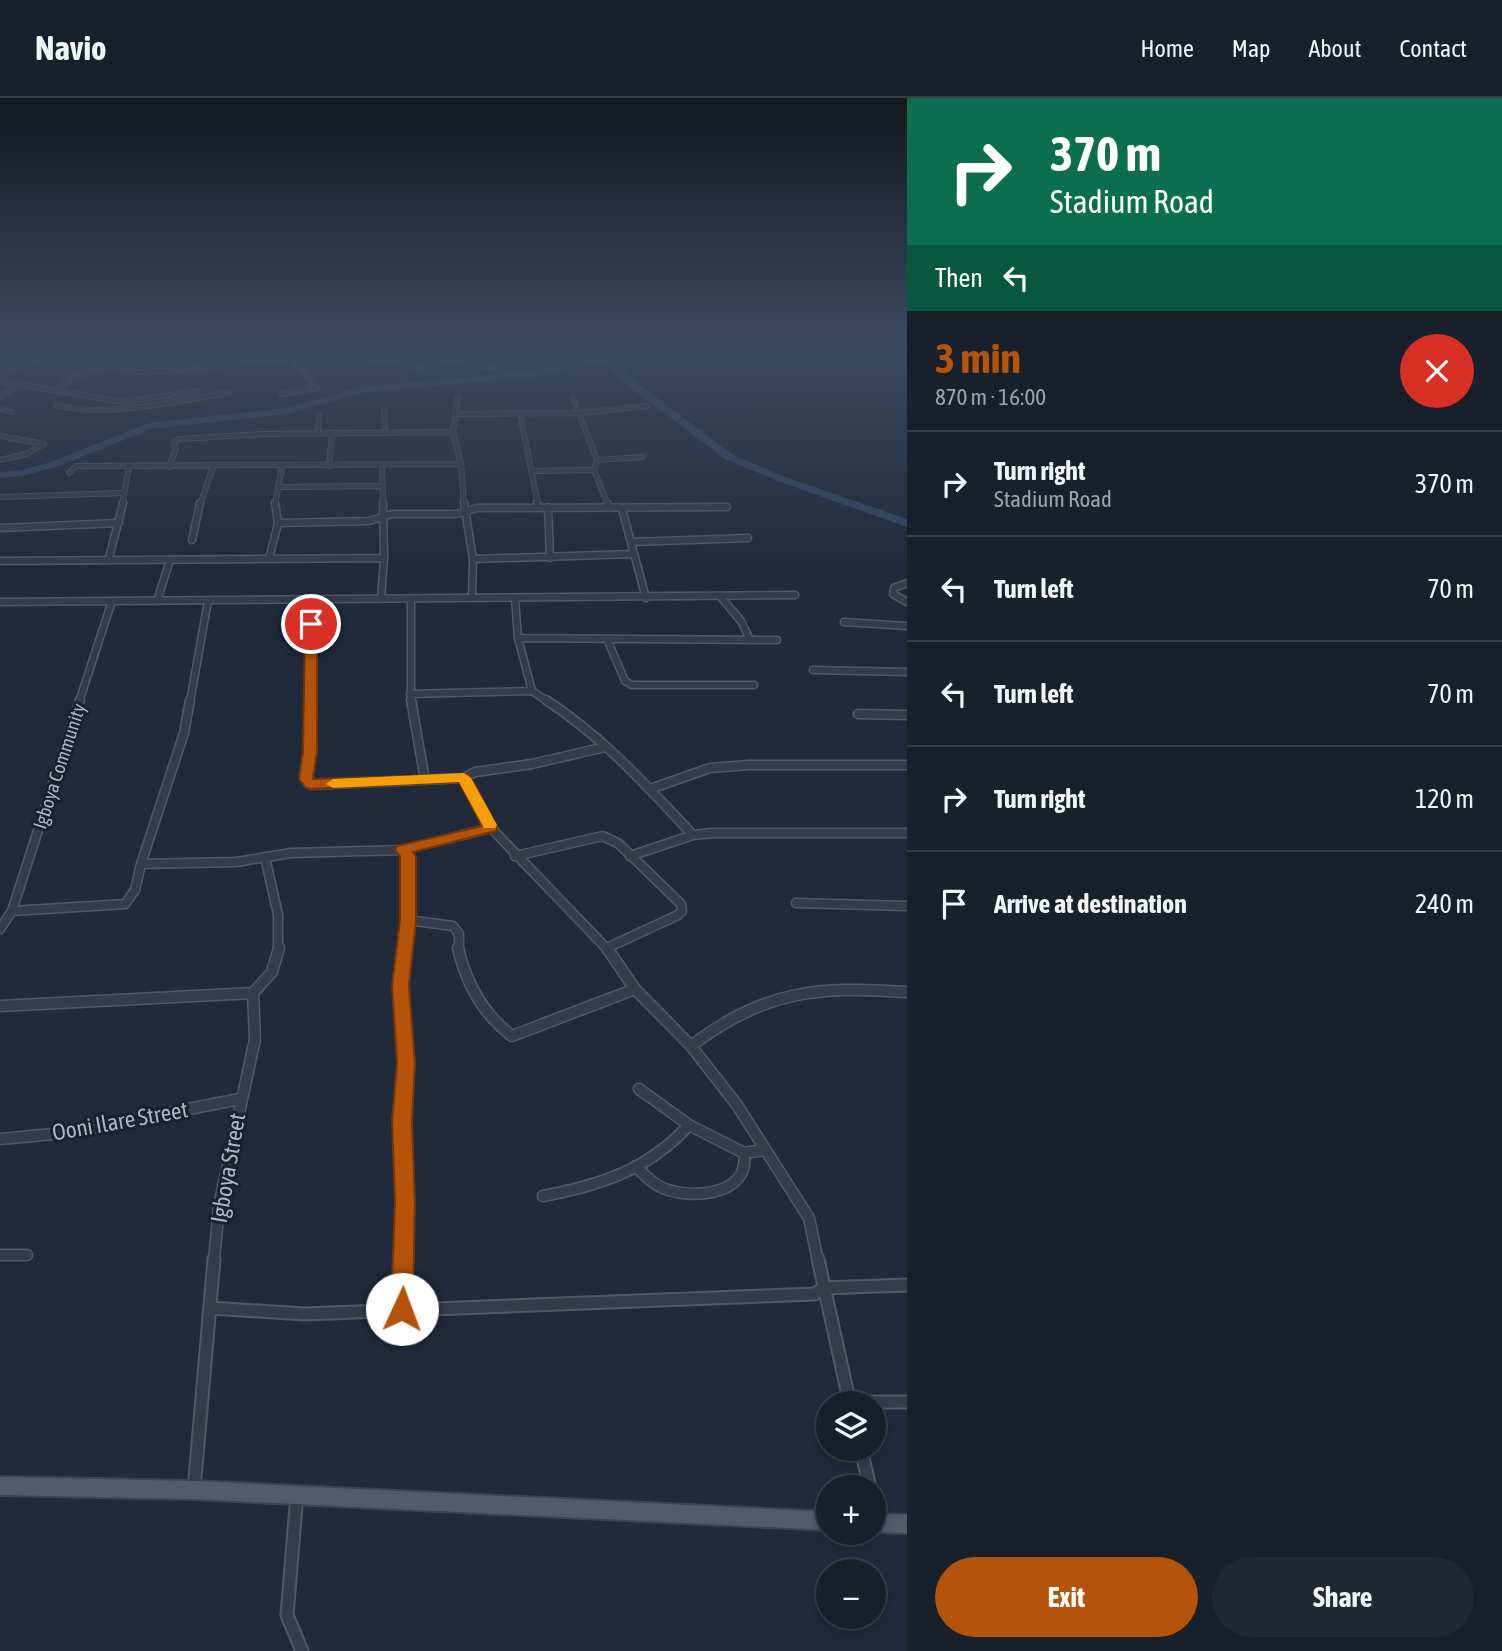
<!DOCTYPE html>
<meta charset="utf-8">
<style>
:root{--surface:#18202c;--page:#212834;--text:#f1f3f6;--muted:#9fa3a9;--line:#363e48;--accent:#b45309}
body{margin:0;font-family:"Asap Condensed",sans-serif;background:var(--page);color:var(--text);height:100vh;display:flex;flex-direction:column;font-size:26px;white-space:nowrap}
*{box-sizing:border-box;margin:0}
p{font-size:23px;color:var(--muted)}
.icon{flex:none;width:38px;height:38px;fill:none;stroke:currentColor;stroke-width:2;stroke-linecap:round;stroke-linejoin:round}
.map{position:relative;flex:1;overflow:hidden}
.panel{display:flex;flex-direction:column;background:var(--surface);width:595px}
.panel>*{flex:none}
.top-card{background:#0b6e4f;color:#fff;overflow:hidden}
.fabs{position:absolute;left:816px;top:1293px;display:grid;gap:14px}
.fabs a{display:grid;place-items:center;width:70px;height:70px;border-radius:50%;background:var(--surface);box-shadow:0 4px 10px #0003,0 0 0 2px var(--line);font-size:35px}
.pin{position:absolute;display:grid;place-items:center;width:60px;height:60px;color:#fff;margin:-30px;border:4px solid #fff;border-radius:50%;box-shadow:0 2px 7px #0007}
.me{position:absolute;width:77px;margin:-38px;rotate:2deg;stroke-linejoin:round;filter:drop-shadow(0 0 5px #0008)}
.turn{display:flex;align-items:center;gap:24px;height:147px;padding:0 28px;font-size:32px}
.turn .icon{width:91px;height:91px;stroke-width:2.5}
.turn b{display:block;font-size:49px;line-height:60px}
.then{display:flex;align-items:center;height:66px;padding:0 28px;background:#0003;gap:14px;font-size:26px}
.round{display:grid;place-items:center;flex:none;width:74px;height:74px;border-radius:37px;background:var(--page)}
.headline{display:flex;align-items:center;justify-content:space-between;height:119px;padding:0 28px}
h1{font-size:42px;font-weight:700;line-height:52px;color:var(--accent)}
.cta{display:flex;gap:14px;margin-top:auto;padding:14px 28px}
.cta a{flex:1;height:80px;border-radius:42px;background:var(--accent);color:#fff;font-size:28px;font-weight:700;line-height:80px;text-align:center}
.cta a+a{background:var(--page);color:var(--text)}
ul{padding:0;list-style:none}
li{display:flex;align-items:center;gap:21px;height:105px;padding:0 28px;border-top:2px solid var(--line)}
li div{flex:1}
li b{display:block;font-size:26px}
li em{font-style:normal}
header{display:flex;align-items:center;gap:42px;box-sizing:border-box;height:98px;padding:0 35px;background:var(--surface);border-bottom:2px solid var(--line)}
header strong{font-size:33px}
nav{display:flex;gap:38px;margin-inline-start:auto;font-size:24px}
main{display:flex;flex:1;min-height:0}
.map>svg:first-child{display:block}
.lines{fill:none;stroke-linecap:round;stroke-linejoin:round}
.river{fill:#324462;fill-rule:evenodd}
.minor-far4-casing{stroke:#515968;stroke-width:6}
.minor-far3-casing{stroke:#515968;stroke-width:9}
.minor-far2-casing{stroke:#515968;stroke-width:11}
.minor-far1-casing{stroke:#515968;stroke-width:13}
.minor-casing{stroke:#515968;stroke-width:15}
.primary-casing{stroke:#3d4553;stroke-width:4}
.minor-far4{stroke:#343c4a;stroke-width:4.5}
.minor-far3{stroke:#343c4a;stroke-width:6}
.minor-far2{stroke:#343c4a;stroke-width:8}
.minor-far1{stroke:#343c4a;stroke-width:10}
.minor{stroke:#343c4a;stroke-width:11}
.primary{fill:#515b6a;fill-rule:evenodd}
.route{fill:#b45309;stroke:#753606;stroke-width:2}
.slow{fill:#f59e0b}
.labels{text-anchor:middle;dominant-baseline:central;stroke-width:6;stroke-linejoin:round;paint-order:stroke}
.street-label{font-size:19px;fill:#aeb6c6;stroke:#19212e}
.near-street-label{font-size:23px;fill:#aeb6c6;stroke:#19212e}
</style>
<header>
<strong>Navio</strong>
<nav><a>Home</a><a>Map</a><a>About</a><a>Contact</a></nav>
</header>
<main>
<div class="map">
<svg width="907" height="1553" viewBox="0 0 907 1553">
<rect width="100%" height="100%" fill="#202a3a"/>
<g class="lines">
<path class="river" d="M591,248H601L632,281L733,357L791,381L907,421V429L783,385L725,361L624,285L604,263L535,279L361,295L288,316L151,331L59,368L23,378L0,380V374L22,372L51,364L149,325L287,310L360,289L535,273L600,259Z"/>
<g class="minor-far4-casing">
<path id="minor-far4" d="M70,248L67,250L135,274L182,272L304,258L382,260L415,248
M129,248L150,258L191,252L189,248
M246,248L255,258L254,262
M404,254L494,270
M878,257L907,252
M385,261L421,270
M0,276L67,250
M0,283L122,304L197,293
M55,292L80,276L112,267
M282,296L317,290L291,260
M0,299L21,287
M458,300L453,334L461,366L464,407
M573,300L597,362L594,372L608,407
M56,307C101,321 181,302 228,295
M0,310L12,314
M384,312L385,333
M520,315L538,407
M457,316L581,315L647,308
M318,334L319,317
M0,338L44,346
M0,362L26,356L44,346
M597,362L642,359
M382,367L383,407
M329,368L332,335
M169,369L176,351L173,345L178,341L263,336L453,334
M531,373L594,372
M69,375L76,368L461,366
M280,389L382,388
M0,399L124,395
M122,407L129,369
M200,407L213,369
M275,407L282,368"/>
</g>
<g class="minor-far3-casing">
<path id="minor-far3" d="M464,405L473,461L472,500
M537,405L538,409
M607,405L609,410
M548,409L550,460
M622,411L646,500
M278,425L369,423L392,416H456L477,410L727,409
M0,430L119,425
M192,442L200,405
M632,444L748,440
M109,460L123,405
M269,461L278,425L275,405
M473,461L633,456
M0,463L384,460
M907,485L894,490L893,496L907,504
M721,499L741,523L750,542
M515,500L518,540L532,593
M381,501L384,460L383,405
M411,502V604
M157,503L170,462
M0,504L795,497
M844,524L907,528
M518,540L777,542
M607,541L625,583L632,587H754
M813,572L907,574
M410,596L532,593L549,604
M79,604L112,503
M190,604L208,503
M311,604L312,503"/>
</g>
<g class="minor-far2-casing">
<path id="minor-far2" d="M190,602L184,635L141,766L236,764L291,755L403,752L491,730
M311,602L310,653L306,681L311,687L464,680L475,674L532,666L605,649
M411,602L425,682
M546,602C602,638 648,689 693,737
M858,616L907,617
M464,680L491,730L608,852
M650,691L710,670L749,667H907
M403,752L408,758V822L405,852
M515,758L603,738L619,746L681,806L682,813L678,817L607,850
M630,758L693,737L712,735H907
M265,759L278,817V852
M796,805L907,808
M12,813L125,806L135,792L141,766
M408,822L453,828L459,836V852
M0,831L12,813L80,602"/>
</g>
<g class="minor-far1-casing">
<path id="minor-far1" d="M458,850C466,885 483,916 512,938L635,891
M607,850L635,891L691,948L737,1007L809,1120L818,1163
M0,908L253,895
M691,948C764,892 818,888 907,894
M639,991L689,1027L744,1055L765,1052
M0,1041L64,1035L240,1001
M636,1068C642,1075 649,1082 657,1087C684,1103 751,1100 744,1055
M543,1098C601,1087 648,1072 689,1027
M0,1157H27
M214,1163L219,1108L255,941L253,895L272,874L279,850
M403,1163L405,1103L402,1024L406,965L401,888L405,850"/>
</g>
<g class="minor-casing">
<path id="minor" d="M818,1161L850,1306
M210,1210L305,1216L815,1196L823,1190L907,1187
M402,1211L403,1161
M850,1304H907
M861,1351L870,1390
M194,1392L214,1161
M297,1396L287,1517L302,1553
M873,1403L878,1424"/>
</g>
<g class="primary-casing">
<path id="primary" d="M0,1379L194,1383L828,1414V1432L194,1401L0,1397Z
M873,1416L907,1417V1435L873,1434Z"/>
</g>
<use href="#minor-far4" class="minor-far4"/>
<use href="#minor-far3" class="minor-far3"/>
<use href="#minor-far2" class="minor-far2"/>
<use href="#minor-far1" class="minor-far1"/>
<use href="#minor" class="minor"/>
<use href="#primary" class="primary"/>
</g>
<linearGradient id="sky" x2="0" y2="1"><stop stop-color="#121720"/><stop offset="0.53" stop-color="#3c4a60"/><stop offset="1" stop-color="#3c4a60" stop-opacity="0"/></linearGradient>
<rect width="907" height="466" fill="url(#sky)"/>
<path class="route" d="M311,523L317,526V653L313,681L469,676L498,730L496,733L413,754L416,758V822L409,888L415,965L412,1024L415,1103L413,1211L409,1217L402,1220L394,1217L391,1211L395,1103L392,1024L397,965L392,888L400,822V758L395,752L397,748L482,728L459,684L311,691L306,690L299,681L303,653L305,526Z"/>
<path class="slow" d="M464,675L471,680L497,727L495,730H484L459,684L333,690L326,686L333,681Z"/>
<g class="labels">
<g class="street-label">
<text transform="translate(59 668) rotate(-72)">Igboya Community</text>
</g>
<g class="near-street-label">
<text transform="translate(120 1023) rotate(-10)">Ooni Ilare Street</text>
<text transform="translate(228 1070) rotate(-80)">Igboya Street</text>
</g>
</g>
</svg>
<div class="fabs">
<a><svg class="icon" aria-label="layers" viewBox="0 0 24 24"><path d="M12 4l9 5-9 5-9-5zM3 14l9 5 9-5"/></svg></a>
<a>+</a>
<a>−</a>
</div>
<div class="pin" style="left:311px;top:526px;background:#d93025"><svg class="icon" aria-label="arrive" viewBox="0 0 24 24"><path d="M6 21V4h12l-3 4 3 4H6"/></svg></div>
<svg class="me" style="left:402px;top:1211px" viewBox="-20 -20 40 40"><circle r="19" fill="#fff"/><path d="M0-13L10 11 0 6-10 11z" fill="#b45309"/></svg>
</div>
<section class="panel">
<div class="top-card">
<div class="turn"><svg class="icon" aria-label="right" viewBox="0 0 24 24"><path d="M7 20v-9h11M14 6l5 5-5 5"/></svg><div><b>370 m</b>Stadium Road</div></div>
<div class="then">Then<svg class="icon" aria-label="left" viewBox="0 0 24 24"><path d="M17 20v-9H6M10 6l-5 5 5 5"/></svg></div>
</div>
<div class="headline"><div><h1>3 min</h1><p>870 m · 16:00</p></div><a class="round" style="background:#d93025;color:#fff"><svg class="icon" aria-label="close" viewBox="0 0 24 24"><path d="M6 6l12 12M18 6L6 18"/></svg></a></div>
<ul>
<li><svg class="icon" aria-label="right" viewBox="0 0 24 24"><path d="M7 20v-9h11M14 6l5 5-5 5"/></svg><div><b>Turn right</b><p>Stadium Road</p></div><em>370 m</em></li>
<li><svg class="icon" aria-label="left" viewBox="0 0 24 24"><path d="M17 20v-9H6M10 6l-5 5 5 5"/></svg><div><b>Turn left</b></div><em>70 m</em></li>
<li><svg class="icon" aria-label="left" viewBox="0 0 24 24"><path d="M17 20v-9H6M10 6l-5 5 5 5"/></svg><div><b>Turn left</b></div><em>70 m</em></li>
<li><svg class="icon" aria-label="right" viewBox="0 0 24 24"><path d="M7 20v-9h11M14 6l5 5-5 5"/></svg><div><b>Turn right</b></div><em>120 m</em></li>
<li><svg class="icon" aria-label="arrive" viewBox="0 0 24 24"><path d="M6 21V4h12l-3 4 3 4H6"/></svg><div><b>Arrive at destination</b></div><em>240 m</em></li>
</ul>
<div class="cta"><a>Exit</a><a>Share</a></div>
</section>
</main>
